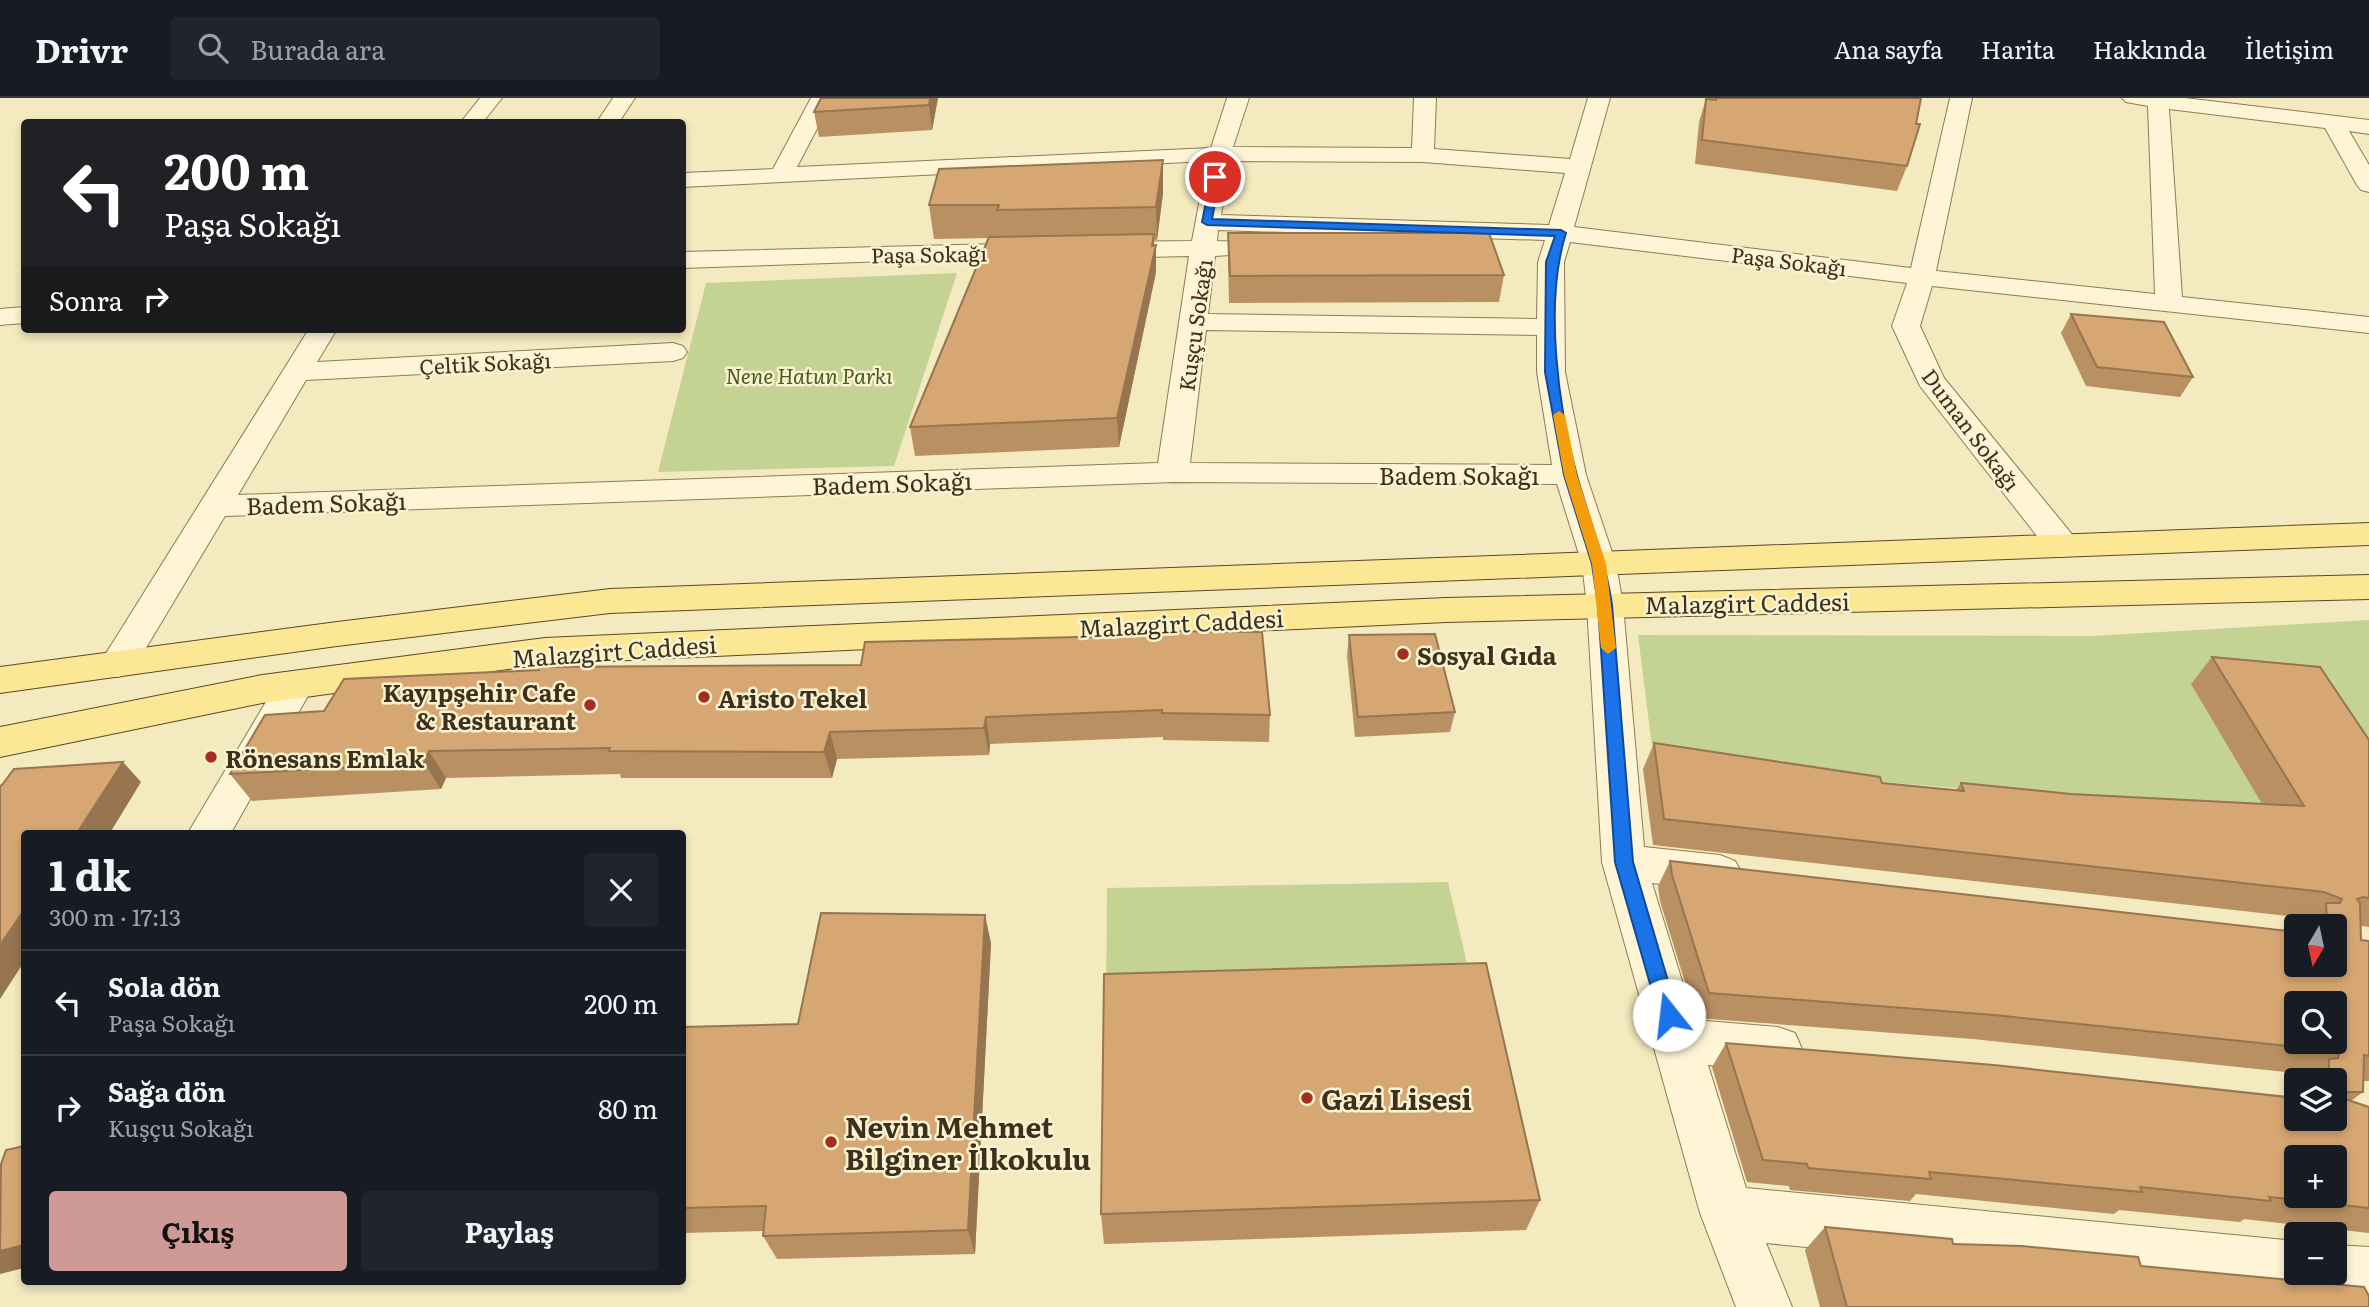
<!DOCTYPE html>
<html lang="tr">
<meta charset="utf-8">
<style>
:root{--surface:#171b24;--page:#20242c;--text:#f1f3f6;--muted:#9ea1a6;--line:#363941;--accent:#cf9a95}
body{margin:0;font-family:Literata,serif;background:var(--page);color:var(--text);height:100vh;display:flex;flex-direction:column;font-size:26px;white-space:nowrap}
*{box-sizing:border-box;margin:0}
p{font-size:23px;color:var(--muted)}
.icon{flex:none;width:38px;height:38px;fill:none;stroke:currentColor;stroke-width:2;stroke-linecap:round;stroke-linejoin:round}
.map{position:relative;flex:1;overflow:hidden}
.panel{position:absolute;left:21px;top:732px;width:665px;height:455px;display:flex;flex-direction:column;background:var(--surface);border-radius:7px;box-shadow:0 4px 10px #0003}
.panel>*{flex:none}
.hud{position:absolute;left:21px;top:21px;width:665px;height:214px;border-radius:7px;box-shadow:0 4px 10px #0003;background:#202124;color:#fff;overflow:hidden}
.needle{width:46px;rotate:189deg}
.fabs{position:absolute;left:2284px;top:816px;display:grid;gap:14px}
.fabs a{display:grid;place-items:center;width:63px;height:63px;border-radius:7px;background:var(--surface);box-shadow:0 4px 10px #0003;font-size:35px}
.pin{position:absolute;display:grid;place-items:center;width:60px;height:60px;color:#fff;margin:-30px;border:4px solid #fff;border-radius:50%;box-shadow:0 2px 7px #0007}
.me{position:absolute;width:77px;margin:-38px;rotate:344deg;stroke-linejoin:round;filter:drop-shadow(0 0 5px #0008)}
.turn{display:flex;align-items:center;gap:24px;height:147px;padding:0 28px;font-size:32px}
.turn .icon{width:91px;height:91px;stroke-width:2.5}
.turn b{display:block;font-size:49px;line-height:60px}
.then{display:flex;align-items:center;height:66px;padding:0 28px;background:#0003;gap:14px;font-size:26px}
.round{display:grid;place-items:center;flex:none;width:74px;height:74px;border-radius:7px;background:var(--page)}
.head{display:flex;align-items:center;justify-content:space-between;height:119px;padding:0 28px}
h1{font-size:42px;font-weight:700;line-height:52px}
.button{display:flex;gap:14px;margin-top:auto;padding:14px 28px}
.button a{flex:1;height:80px;border-radius:7px;background:var(--accent);color:#111;font-size:28px;font-weight:700;line-height:80px;text-align:center}
.button a+a{background:var(--page);color:var(--text)}
ul{padding:0;list-style:none}
li{display:flex;align-items:center;gap:21px;height:105px;padding:0 28px;border-top:2px solid var(--line)}
li div{flex:1}
li b{display:block;font-size:26px}
li em{font-style:normal}
header{display:flex;align-items:center;gap:42px;box-sizing:border-box;height:98px;padding:0 35px;background:var(--surface);border-bottom:2px solid var(--line)}
header strong{font-size:33px}
nav{display:flex;gap:38px;margin-inline-start:auto;font-size:24px}
.search{width:490px;height:63px;background:var(--page);display:flex;align-items:center;gap:18px;box-sizing:border-box;padding:0 24px;border-radius:7px;color:var(--muted);font-size:26px}
.map>svg:first-child{display:block}
.green{fill:#c4d393}
.lines{fill:none;stroke-linecap:round;stroke-linejoin:round}
.minor-casing{stroke:#8f7b56;stroke-width:2}
.major-casing{stroke:#5c472a;stroke-width:2}
.minor{fill:#fdf5d5;fill-rule:evenodd}
.major{fill:#fbe794;fill-rule:evenodd}
.wall{fill:#b89062}
.shaded-wall{fill:#967550}
.building{fill:#d6a772;stroke:#967550;stroke-width:2;fill-rule:evenodd}
.route{fill:#1a73e8;stroke:#114b97;stroke-width:2}
.slow{fill:#f59e0b}
.poi-dot{fill:#a52d1e;stroke:#faf3d1;stroke-width:2.5}
.labels{text-anchor:middle;dominant-baseline:central;stroke-width:5;stroke-linejoin:round;paint-order:stroke}
.far-street-label{font-size:21px;fill:#3d301c;stroke:#faf3d1}
.far-park-label{font-size:21px;font-style:italic;fill:#465c20;stroke:#faf3d1}
.street-label{font-size:24px;fill:#3d301c;stroke:#faf3d1}
.poi-label{font-size:24px;font-weight:bold;fill:#3d301c;stroke:#faf3d1;text-anchor:start}
.near-poi-label{font-size:28px;font-weight:bold;fill:#3d301c;stroke:#faf3d1;text-anchor:start}
</style>
<header>
<strong>Drivr</strong>
<div class="search"><svg class="icon" aria-label="search" viewBox="0 0 24 24"><circle cx="10" cy="10" r="6"/><path d="M15 15l6 6"/></svg>Burada ara</div>
<nav><a>Ana sayfa</a><a>Harita</a><a>Hakkında</a><a>İletişim</a></nav>
</header>
<div class="map">
<svg width="2369" height="1209" viewBox="0 0 2369 1209">
<rect width="100%" height="100%" fill="#f3eac0"/>
<path class="green" d="M957,175L894,368L658,374L706,185Z
M2369,522V725L1884,684L1653,657L1638,537L2091,538Z
M1448,784L1475,900L1106,911L1107,790Z"/>
<g class="lines">
<g class="minor-casing">
<path id="minor" d="M480,0H502L483,24H461Z
M613,0H635L619,24H597Z
M811,0H833L797,69L1211,50L1227,0H1249L1233,49L1412,50L1414,0H1436L1434,51L1570,61L1588,0H1610L1574,129L1911,170L1950,0H1972L1936,173L2155,196L2148,8L2126,4L2122,0H2185L2369,22V36L2349,33L2369,67V94L2361,92L2357,87L2325,30L2169,11L2182,199L2369,219V235L1932,188L1920,228L1944,280L2075,440L2080,448L2075,456L2063,459L2051,456L1920,288L1892,228L1907,185L1570,144L1564,164L1565,274L1586,377L1616,466L1623,507L1644,749L1720,757L1735,763L1742,775L1735,787L1720,793L1652,785L1694,922L1778,929L1795,935L1802,951L1795,967L1778,973L1708,967L1746,1090L2296,1143V1174H2334V1147L2369,1149V1205L2334,1201L2315,1193L2313,1190L2296,1197L1766,1145L1792,1209H1736L1700,1115L1602,764L1587,507L1582,466L1557,386L1173,384L225,418L131,575L118,579L105,575L99,566L105,557L309,231H337L317,264L673,245L683,248L687,254L683,260L673,263L306,282L238,397L1158,365L1189,158L1105,160L1096,157L1092,152L1096,147L1105,144L1192,143L1207,63L682,89V75L773,71ZM1230,63L1423,64L1565,75L1549,127L1221,117ZM1218,132L1545,142L1538,164L1537,221L1208,216L1215,158L1260,155L1264,150L1260,145L1217,143ZM1206,232L1537,237V274L1552,367L1190,365Z
M1034,145L1043,148L1047,153L1043,158L682,170V154Z
M24,209V225L0,227V211Z
M295,574L308,577L314,587L231,735H188L282,577Z"/>
</g>
<g class="major-casing">
<path id="major" d="M2369,425V447L610,515L337,548L0,595V569L337,524L610,491Z
M2369,477V501L1446,524L545,566L262,605L0,659V629L262,577L545,540L1446,500Z"/>
</g>
<use href="#minor" class="minor"/>
<use href="#major" class="major"/>
</g>
<path class="wall" d="M821,0H938L932,32L819,39L814,14Z
M1710,0H1921L1907,68L1897,93L1695,66L1699,24L1706,1H1709Z
M1163,62V95L1157,142H1154L1156,174L1119,349L915,358L910,329L989,140L934,141L929,107Z
M1228,135L1504,177L1499,204L1229,205L1228,162Z
M2071,216L2193,279L2180,299L2086,288L2061,235Z
M1349,537L1455,614L1450,634L1355,639L1347,558Z
M2212,559L2369,642V829L2361,828V842L2369,843V983H2363V994L2351,1003L2369,1009V1135L2244,1121L2240,1124L2119,1112L2114,1116L1916,1096L1910,1103L1790,1092L1789,1088L1747,1084L1712,969L1726,945L2334,1020V982H2302L2305,979L2296,975L1973,941L1696,920L1660,803L1658,788L1670,763L2296,866L2334,828H2302L2306,823L2296,819L1653,747L1643,671L1654,645L1882,685L1956,692L1961,685L2071,696L2262,706L2191,586Z
M861,567L1270,617L1269,644L1163,642V639L990,646L989,657L837,661L832,680H621L620,676L446,680L441,691L252,703L230,676L324,613Z
M991,845L975,1156L777,1161L763,1138V1133L682,1135V929L798,926Z
M1540,1102L1526,1132L1104,1146L1101,1116Z
M1825,1129L2141,1168L2369,1209H1820L1805,1152Z"/>
<path class="shaded-wall" d="M930,0H938L932,32L929,7Z
M1163,62V95L1157,142L1156,109Z
M1154,136V156L1156,147V174L1119,349L1117,320Z
M986,619L990,646L989,657L984,630Z
M830,634L837,661L832,680L824,654Z
M429,653L446,680L441,691L424,665Z
M123,664L141,684L110,735H77Z
M24,812V864L0,901V847Z
M985,817L991,845L975,1156L968,1132Z
M24,1147V1170L0,1176V1153Z"/>
<path class="building" d="M821,0H930L929,7L814,14Z
M1716,0H1921L1916,26H1920L1907,68L1702,42L1706,1L1716,2Z
M1163,62L1156,109L997,112L999,107H929L939,71Z
M1228,135H1489L1504,177L1230,178Z
M1154,136L1152,148L1156,147L1117,320L910,329L989,139Z
M2071,216L2164,224L2193,279L2097,269Z
M1162,533L1262,534L1270,617L1162,615V612L986,619L984,630L830,634L824,654L609,653L610,650L429,653L424,665L230,676L265,617L324,613L344,581L539,572L540,569L861,567L865,544L1162,537Z
M1435,536L1455,614L1358,619L1349,537Z
M2212,559L2320,569L2369,642V800L2363,799L2357,801L2360,805L2361,842L2369,843V958L2364,957L2363,994H2347L2345,1001L2369,1009V1110L2269,1099L2271,1103L2140,1089L2142,1094L1929,1074L1931,1081L1808,1070L1807,1066L1763,1062L1726,945L1994,967L2296,1000V1020H2334V1000L2340,998L2339,995L2334,994V982H2329V961L2338,960L2339,957L2327,952L1994,917L1709,895L1672,777L1670,763L2296,834V866H2334V828H2327L2326,805H2340L2342,801L2324,794L1664,721L1654,645L1880,679L1882,685L1964,693L1961,685L2071,696L2304,708ZM2296,905H2334V943H2296ZM2296,1059H2334V1097H2296Z
M123,664L77,735H24V812L0,847V688L2,687L14,671Z
M821,815L985,817L968,1132L763,1138L766,1108L682,1110V929L798,926Z
M1486,865L1540,1102L1101,1116L1104,876Z
M24,1048V1147L0,1153L1,1066L6,1052Z
M1825,1129L1952,1141L1953,1146L2022,1148L2138,1159L2141,1168L2364,1189L2369,1198V1209H1847Z"/>
<path class="route" d="M1215,76L1220,79L1212,121L1561,132L1566,135C1544,204 1558,309 1577,378C1590,423 1605,460 1612,507L1633,764L1678,917L1676,923L1669,926L1662,923L1659,917L1615,764L1598,507L1592,466L1564,377L1545,274L1546,164L1555,138L1207,127L1202,124L1211,79Z"/>
<path class="slow" d="M1559,313L1565,317L1577,377L1606,466L1616,550L1608,556L1601,550L1592,466L1564,377L1553,317Z"/>
<g class="poi-dot">
<circle cx="1403" cy="556" r="7"/>
<circle cx="704" cy="599" r="7"/>
<circle cx="590" cy="607" r="7"/>
<circle cx="211" cy="659" r="7"/>
<circle cx="1307" cy="1000" r="7"/>
<circle cx="831" cy="1044" r="7"/>
</g>
<g class="labels">
<g class="far-street-label">
<text transform="translate(929 155) rotate(-1)">Paşa Sokağı</text>
<text transform="translate(1789 162) rotate(7)">Paşa Sokağı</text>
<text transform="translate(1194 227) rotate(-82)">Kuşçu Sokağı</text>
<text transform="translate(485 264) rotate(-3)">Çeltik Sokağı</text>
<text transform="translate(1972 331) rotate(53)">Duman Sokağı</text>
</g>
<g class="far-park-label">
<text x="809" y="276">Nene Hatun Parkı</text>
</g>
<g class="street-label">
<text x="1459" y="376">Badem Sokağı</text>
<text transform="translate(892 384) rotate(-2)">Badem Sokağı</text>
<text transform="translate(326 404) rotate(-2)">Badem Sokağı</text>
<text transform="translate(1747 504) rotate(-1)">Malazgirt Caddesi</text>
<text transform="translate(1181 524) rotate(-3)">Malazgirt Caddesi</text>
<text transform="translate(614 552) rotate(-4)">Malazgirt Caddesi</text>
</g>
<g class="poi-label">
<text x="1417" y="556">Sosyal Gıda</text>
<text x="576" y="593" text-anchor="end">Kayıpşehir Cafe<tspan x="576" dy="28">&amp; Restaurant</tspan></text>
<text x="718" y="599">Aristo Tekel</text>
<text x="225" y="659">Rönesans Emlak</text>
</g>
<g class="near-poi-label">
<text x="1321" y="1000">Gazi Lisesi</text>
<text x="845" y="1028">Nevin Mehmet<tspan x="845" dy="32">Bilginer İlkokulu</tspan></text>
</g>
</g>
</svg>
<div class="fabs">
<a><svg class="needle" viewBox="-14 -14 28 28"><path d="M0-13l5 13h-10z" fill="#e53935"/><path d="M0 13l5-13h-10z" fill="#9ea1a6"/></svg></a>
<a><svg class="icon" aria-label="search" viewBox="0 0 24 24"><circle cx="10" cy="10" r="6"/><path d="M15 15l6 6"/></svg></a>
<a><svg class="icon" aria-label="layers" viewBox="0 0 24 24"><path d="M12 4l9 5-9 5-9-5zM3 14l9 5 9-5"/></svg></a>
<a>+</a>
<a>−</a>
</div>
<div class="pin" style="left:1215px;top:79px;background:#d93025"><svg class="icon" aria-label="arrive" viewBox="0 0 24 24"><path d="M6 21V4h12l-3 4 3 4H6"/></svg></div>
<svg class="me" style="left:1669px;top:917px" viewBox="-20 -20 40 40"><circle r="19" fill="#fff"/><path d="M0-13L10 11 0 6-10 11z" fill="#1a73e8"/></svg>
<div class="hud">
<div class="turn"><svg class="icon" aria-label="left" viewBox="0 0 24 24"><path d="M17 20v-9H6M10 6l-5 5 5 5"/></svg><div><b>200 m</b>Paşa Sokağı</div></div>
<div class="then">Sonra<svg class="icon" aria-label="right" viewBox="0 0 24 24"><path d="M7 20v-9h11M14 6l5 5-5 5"/></svg></div>
</div>
<section class="panel">
<div class="head"><div><h1>1 dk</h1><p>300 m · 17:13</p></div><a class="round"><svg class="icon" aria-label="close" viewBox="0 0 24 24"><path d="M6 6l12 12M18 6L6 18"/></svg></a></div>
<ul>
<li><svg class="icon" aria-label="left" viewBox="0 0 24 24"><path d="M17 20v-9H6M10 6l-5 5 5 5"/></svg><div><b>Sola dön</b><p>Paşa Sokağı</p></div><em>200 m</em></li>
<li><svg class="icon" aria-label="right" viewBox="0 0 24 24"><path d="M7 20v-9h11M14 6l5 5-5 5"/></svg><div><b>Sağa dön</b><p>Kuşçu Sokağı</p></div><em>80 m</em></li>
</ul>
<div class="button"><a>Çıkış</a><a>Paylaş</a></div>
</section>
</div>
